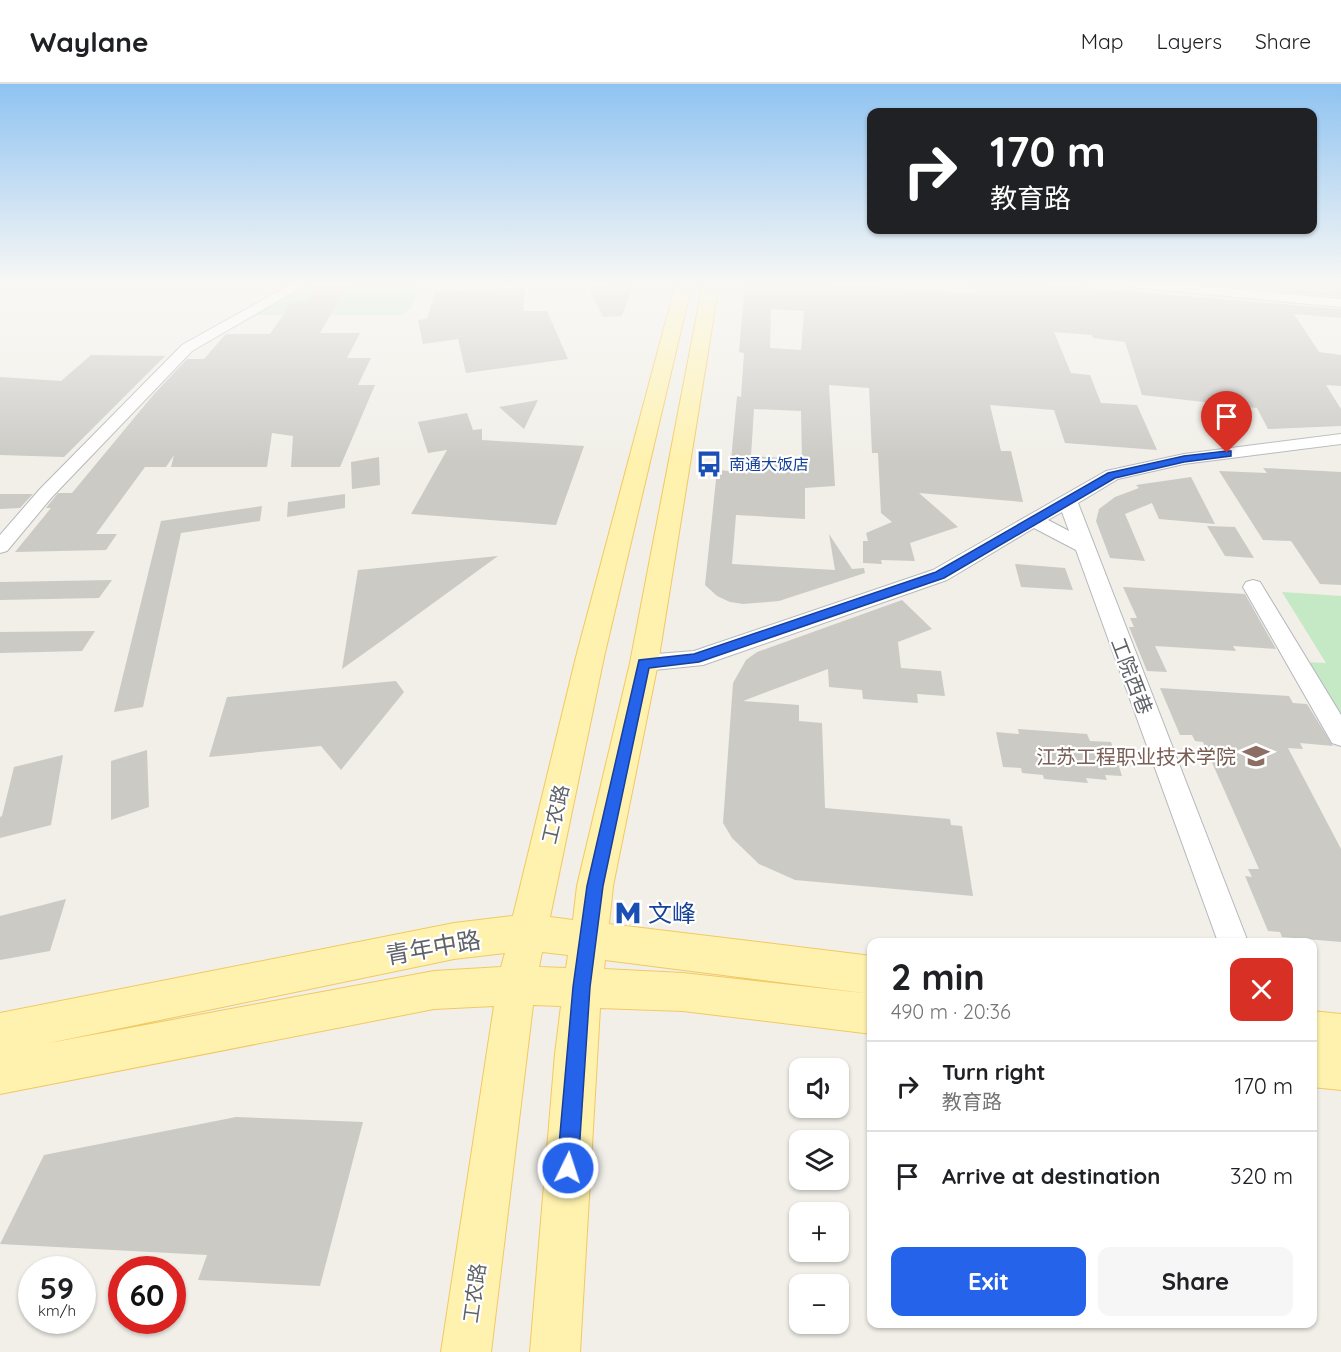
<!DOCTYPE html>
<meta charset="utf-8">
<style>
:root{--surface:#fff;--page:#f6f6f6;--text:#202124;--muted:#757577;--line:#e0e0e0;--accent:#2563eb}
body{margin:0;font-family:Quicksand,"Noto Sans SC",sans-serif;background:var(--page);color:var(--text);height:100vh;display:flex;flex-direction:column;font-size:22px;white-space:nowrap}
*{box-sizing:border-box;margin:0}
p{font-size:20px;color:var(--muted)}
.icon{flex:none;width:33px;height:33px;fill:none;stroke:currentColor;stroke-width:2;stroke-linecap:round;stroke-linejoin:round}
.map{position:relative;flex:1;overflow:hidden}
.details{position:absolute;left:867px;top:854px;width:450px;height:390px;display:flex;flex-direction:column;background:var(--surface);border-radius:12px;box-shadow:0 2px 4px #0004}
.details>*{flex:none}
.top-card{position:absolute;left:867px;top:24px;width:450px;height:126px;border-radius:12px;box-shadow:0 2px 4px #0004;background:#202124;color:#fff;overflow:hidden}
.tools{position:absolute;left:789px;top:974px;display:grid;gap:12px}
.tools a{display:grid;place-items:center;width:60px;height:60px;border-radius:12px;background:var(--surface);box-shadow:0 2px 4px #0004;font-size:30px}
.speed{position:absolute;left:18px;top:1172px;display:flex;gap:12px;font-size:30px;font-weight:700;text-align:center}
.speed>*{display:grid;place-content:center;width:78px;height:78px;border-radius:50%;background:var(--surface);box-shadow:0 2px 4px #0004;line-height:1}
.speed small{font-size:15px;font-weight:400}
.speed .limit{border:9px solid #d22;background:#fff;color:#111}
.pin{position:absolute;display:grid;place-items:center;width:51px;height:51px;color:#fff;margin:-62px -26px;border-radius:50% 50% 50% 0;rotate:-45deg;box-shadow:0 0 6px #0007}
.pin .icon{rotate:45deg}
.me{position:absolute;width:66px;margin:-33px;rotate:4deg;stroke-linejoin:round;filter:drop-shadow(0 0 4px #0008)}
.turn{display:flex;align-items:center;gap:21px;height:126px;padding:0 24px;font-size:27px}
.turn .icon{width:78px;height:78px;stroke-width:2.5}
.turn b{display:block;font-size:42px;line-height:51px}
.round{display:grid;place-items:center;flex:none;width:63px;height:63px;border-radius:12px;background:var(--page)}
.head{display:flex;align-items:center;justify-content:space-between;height:102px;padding:0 24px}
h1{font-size:36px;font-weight:800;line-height:45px}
.button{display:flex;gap:12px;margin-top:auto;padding:12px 24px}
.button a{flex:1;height:69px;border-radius:12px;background:var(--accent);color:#fff;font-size:24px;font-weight:800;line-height:69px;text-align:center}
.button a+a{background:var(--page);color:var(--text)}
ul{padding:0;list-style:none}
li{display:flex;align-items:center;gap:18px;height:90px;padding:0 24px;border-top:2px solid var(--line)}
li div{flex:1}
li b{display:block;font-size:22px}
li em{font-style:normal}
header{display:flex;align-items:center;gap:36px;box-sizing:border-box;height:84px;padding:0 30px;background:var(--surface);border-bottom:2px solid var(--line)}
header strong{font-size:28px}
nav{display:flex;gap:33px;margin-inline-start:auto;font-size:21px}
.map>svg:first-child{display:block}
.green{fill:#c5e8c5;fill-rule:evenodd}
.building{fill:#cccac5;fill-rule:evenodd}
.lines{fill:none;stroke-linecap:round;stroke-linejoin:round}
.minor-casing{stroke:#b5b8bc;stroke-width:2}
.major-casing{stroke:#f2c960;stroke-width:2}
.minor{fill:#fff;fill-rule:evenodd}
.major{fill:#fff2af;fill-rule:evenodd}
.route{fill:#2563eb;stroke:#184099;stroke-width:1.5}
.labels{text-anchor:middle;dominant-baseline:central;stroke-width:4.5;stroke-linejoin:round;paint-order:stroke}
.far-transit-label{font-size:16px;fill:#164399;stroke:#fff;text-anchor:start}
.street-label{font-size:20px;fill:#5f6368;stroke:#fff}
.education-label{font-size:20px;fill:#785e54;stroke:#fff;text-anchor:end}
.near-transit-label{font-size:24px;fill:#164399;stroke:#fff;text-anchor:start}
.near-street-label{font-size:24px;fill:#5f6368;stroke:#fff}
</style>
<header>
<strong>Waylane</strong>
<nav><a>Map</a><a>Layers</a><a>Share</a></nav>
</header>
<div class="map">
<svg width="1341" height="1268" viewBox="0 0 1341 1268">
<rect width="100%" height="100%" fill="#f1efe8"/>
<path class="green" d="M308,199H421L412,223L402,231H254ZM317,202H348L344,208H322L316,217H338L334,225H287L292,218H309Z
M1282,508L1341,512V640L1304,578L1326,579Z"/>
<path class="building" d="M615,199H634L622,232L603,233L589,205Z
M745,199H815L976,210L973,199H1029L1341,225V234L1294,230L1319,268L1341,271V302L1326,301L1341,325V342L1268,345L1257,324L1142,311L1125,258L1093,254L1092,251L1054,248L1071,289L1090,291L1101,319L1137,321L1157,366L1065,359L1054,326L990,321L1001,367H1011L1023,418L919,409L958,443L910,459L915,477L881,476L882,480L863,479V457H868L866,449L892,438L881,429L878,369H872L869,304L829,301L835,402L805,404V435L736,431L732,480L835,486L829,450L852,485L864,484L865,489L779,517L743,520L730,518L717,512L705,501L717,386L730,387L737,312L741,313L744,269L739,268ZM771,225L804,227L801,266L770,264ZM754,325L801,327L802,375L751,372Z
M1196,199H1341V213Z
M348,201L320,249H360L347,274H371L358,301H375L340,383H291L293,352L272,349L267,383H171L174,371L166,383H145L96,450H117L106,466L15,468L51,424H46L58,409H72L154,310L187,275H204L226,250H270L292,218H306L317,202Z
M525,204L523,227H547L568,275L466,289L458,255L423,260L418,236L427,235L435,207Z
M91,271L165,272L64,373L0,371V293L61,297Z
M538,316L524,345L499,323Z
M467,329L473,346L482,345V356L584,362L556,441L411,430L447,366L428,369L418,338Z
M379,373L380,401L352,405L351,378Z
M1263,384L1341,388V501L1320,500L1291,457L1263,456L1219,387L1267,389Z
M1191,393L1215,440L1159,435L1152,419L1125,430L1145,477L1110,474L1096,437L1099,425L1115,413L1139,404L1136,401Z
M0,410H33L20,424L0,425Z
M345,410V424L287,433L288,418Z
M262,422L260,437L181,449L143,623L114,628L161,437Z
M1207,442L1235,443L1254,474L1225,472Z
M498,472L384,555L342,585L358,486Z
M1015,480L1065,484L1073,506L1021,503Z
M112,496L99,514L0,516V498Z
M1123,503L1245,510L1276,565L1233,562L1236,567L1155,562L1167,588L1147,587L1129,543H1134L1130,534H1137Z
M902,516L932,545L898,558L901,584L941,587L945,612L917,610L918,619L863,615L862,606L829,603L828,585L743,617L799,621V637L822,639L825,724L950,735L951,741L962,742L973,812L795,796L759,780L732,754L723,739L733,599L746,576L757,568Z
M95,547L82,567L0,569V548Z
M396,597L404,608L341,686L321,662L209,673L227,613Z
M1160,604L1289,612L1293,619L1307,620L1333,662L1300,659L1303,665L1288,664L1341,765V858L1282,853L1280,848L1268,847L1245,792L1252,793L1248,785H1259L1203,658L1195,657L1192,651H1180Z
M1018,645L1087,650L1090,657L1111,658L1122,692L1105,691L1107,696L1086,694L1088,699L1044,695L1043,691L1022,689L1021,684L1003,683L996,648L1019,650Z
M147,666L149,723L111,736V677Z
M63,671L51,741L0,754V733L2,732L14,683Z
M66,815L50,867L0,876V832Z
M236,1033L363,1038L320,1202L198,1196L207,1171L0,1160L44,1071Z"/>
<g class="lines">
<g class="minor-casing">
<path id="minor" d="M293,199H309L192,267L52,413L7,467L0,469V451L40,405L182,261Z
M1124,199H1171L1341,215V223L1130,203Z
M1341,350V360L1184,380L1118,395L1078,419L1248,858H1218L1076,466L1034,444L947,496L703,581L644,587L636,585L633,579L636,573L644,571L694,567L933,486L1106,387L1184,370ZM1062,428L1069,447L1048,436Z
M1253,496L1260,498L1341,631V662L1332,659L1243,503L1246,498Z"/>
</g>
<g class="major-casing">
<path id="major" d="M676,199H692L604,573L550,833L573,836L577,802L630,579L703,199H719L658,579L613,802L609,840L872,872V910L605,876L604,885L683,889L872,910V950L683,927L600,924L580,1268H530L555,970L561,922L533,921L491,1268H441L494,922L434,925L0,1010V929L454,839L513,832L576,573ZM542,868L568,871L566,884L539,883ZM505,869L501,883L434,887L44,960L454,875Z
M1312,927L1341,930V1006L1312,1003Z"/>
</g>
<use href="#minor" class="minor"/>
<use href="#major" class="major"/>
</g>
<linearGradient id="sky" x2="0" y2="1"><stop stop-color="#8fc3f1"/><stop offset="0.53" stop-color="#f9f8f5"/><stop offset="1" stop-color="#f9f8f5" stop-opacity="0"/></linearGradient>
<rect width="1341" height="377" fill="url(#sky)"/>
<path class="route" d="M1227,367H1231V372L1184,378L1115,394L944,494L699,578L649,584L603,802L590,903L578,1084L575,1092L568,1094L560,1092L557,1084L573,903L587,802L639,576L694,570L936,488L1108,389L1184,372Z"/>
<defs>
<g id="bus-bare" transform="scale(2.07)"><path d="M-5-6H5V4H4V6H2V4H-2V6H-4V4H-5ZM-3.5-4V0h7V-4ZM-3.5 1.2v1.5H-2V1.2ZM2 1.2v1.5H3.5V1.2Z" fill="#1a4fb4" stroke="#fff" stroke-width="2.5" paint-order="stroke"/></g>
<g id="university-bare" transform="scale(2.07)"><path d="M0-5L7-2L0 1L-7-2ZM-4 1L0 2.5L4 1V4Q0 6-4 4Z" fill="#8d6e63" stroke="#fff" stroke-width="2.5" paint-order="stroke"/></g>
<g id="metro-bare" transform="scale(2.07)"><path d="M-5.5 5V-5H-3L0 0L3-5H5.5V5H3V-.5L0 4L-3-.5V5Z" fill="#1a4fb4" stroke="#fff" stroke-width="2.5" paint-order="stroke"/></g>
</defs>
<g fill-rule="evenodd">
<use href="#bus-bare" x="709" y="380"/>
<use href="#university-bare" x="1256" y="672"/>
<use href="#metro-bare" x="628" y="829"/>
</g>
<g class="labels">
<g class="far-transit-label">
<text x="729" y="380">南通大饭店</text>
</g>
<g class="street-label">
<text transform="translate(1132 592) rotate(69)">工院西巷</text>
<text transform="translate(555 730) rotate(-77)">工农路</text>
<text transform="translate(474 1209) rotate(-82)">工农路</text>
</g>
<g class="education-label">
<text x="1236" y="672">江苏工程职业技术学院</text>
</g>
<g class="near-transit-label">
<text x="648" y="829">文峰</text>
</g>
<g class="near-street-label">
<text transform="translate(433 863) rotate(-10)">青年中路</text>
</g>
</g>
</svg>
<div class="tools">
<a><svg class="icon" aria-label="sound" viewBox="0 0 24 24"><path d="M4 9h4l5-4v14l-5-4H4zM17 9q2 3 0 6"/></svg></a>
<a><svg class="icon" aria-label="layers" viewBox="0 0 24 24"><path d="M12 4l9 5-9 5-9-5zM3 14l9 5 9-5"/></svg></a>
<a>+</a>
<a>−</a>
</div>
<div class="speed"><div>59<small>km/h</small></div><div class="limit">60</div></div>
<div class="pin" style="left:1227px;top:369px;background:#d93025"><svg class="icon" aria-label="arrive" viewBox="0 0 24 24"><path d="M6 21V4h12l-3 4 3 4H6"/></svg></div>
<svg class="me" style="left:568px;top:1084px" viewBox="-20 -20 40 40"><circle r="17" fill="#2563eb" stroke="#fff" stroke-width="3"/><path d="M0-11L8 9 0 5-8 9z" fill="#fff"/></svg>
<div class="top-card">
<div class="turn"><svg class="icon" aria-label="right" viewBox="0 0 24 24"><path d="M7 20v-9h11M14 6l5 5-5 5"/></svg><div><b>170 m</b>教育路</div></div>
</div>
<section class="details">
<div class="head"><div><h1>2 min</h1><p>490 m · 20:36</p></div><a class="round" style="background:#d93025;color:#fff"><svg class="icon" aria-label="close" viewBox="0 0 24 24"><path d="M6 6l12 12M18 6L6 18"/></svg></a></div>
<ul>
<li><svg class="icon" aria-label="right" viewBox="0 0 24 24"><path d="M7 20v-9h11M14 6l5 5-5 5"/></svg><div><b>Turn right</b><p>教育路</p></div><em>170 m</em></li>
<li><svg class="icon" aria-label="arrive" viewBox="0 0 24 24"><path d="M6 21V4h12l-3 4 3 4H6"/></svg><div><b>Arrive at destination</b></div><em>320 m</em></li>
</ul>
<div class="button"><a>Exit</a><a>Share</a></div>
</section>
</div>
